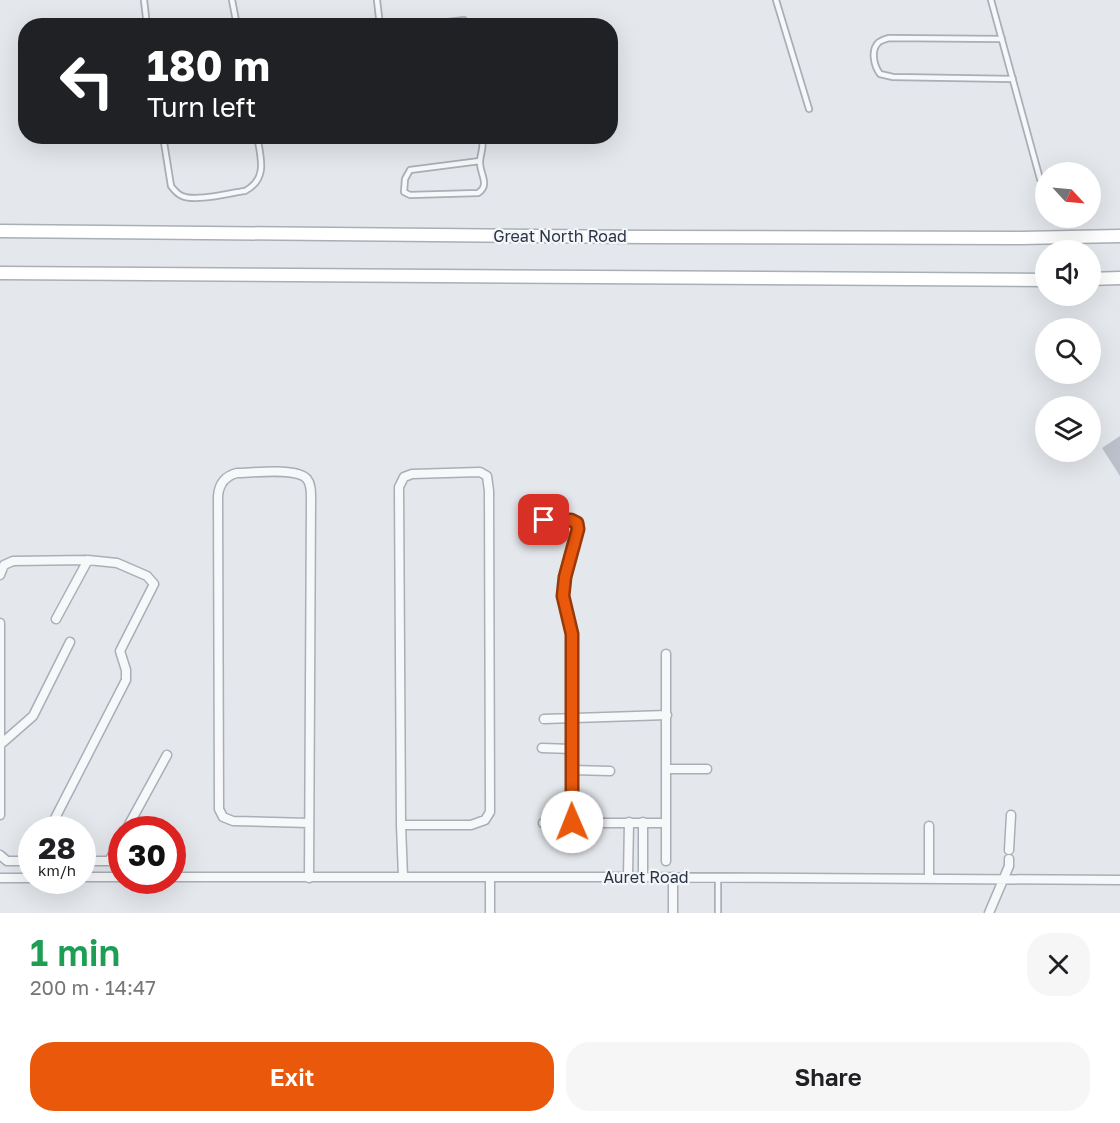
<!DOCTYPE html>
<meta charset="utf-8">
<style>
:root{--surface:#fff;--page:#f6f6f6;--text:#202124;--muted:#757577;--accent:#ea580c}
body{margin:0;font-family:"Golos Text",sans-serif;background:var(--page);color:var(--text);height:100vh;display:flex;flex-direction:column;font-size:22px;white-space:nowrap}
*{box-sizing:border-box;margin:0}
p{font-size:20px;color:var(--muted)}
.icon{flex:none;width:33px;height:33px;fill:none;stroke:currentColor;stroke-width:2;stroke-linecap:round;stroke-linejoin:round}
.map{position:relative;height:913px;overflow:hidden}
.details{display:flex;flex-direction:column;background:var(--surface);flex:1}
.details>*{flex:none}
.guide{position:absolute;left:18px;top:18px;width:600px;height:126px;border-radius:24px;box-shadow:0 6px 24px #0002;background:#202124;color:#fff;overflow:hidden}
.needle{width:39px;rotate:116deg}
.buttons{position:absolute;left:1035px;top:162px;display:grid;gap:12px}
.buttons a{display:grid;place-items:center;width:66px;height:66px;border-radius:50%;background:var(--surface);box-shadow:0 6px 24px #0002;font-size:30px}
.speed{position:absolute;left:18px;top:816px;display:flex;gap:12px;font-size:30px;font-weight:700;text-align:center}
.speed>*{display:grid;place-content:center;width:78px;height:78px;border-radius:50%;background:var(--surface);box-shadow:0 6px 24px #0002;line-height:1}
.speed small{font-size:15px;font-weight:400}
.speed .limit{border:9px solid #d22;background:#fff;color:#111}
.pin{position:absolute;display:grid;place-items:center;width:51px;height:51px;color:#fff;margin:-26px;border-radius:12px;box-shadow:0 3px 9px #0006}
.me{position:absolute;width:66px;margin:-33px;rotate:359deg;stroke-linejoin:round;filter:drop-shadow(0 0 4px #0008)}
.turn{display:flex;align-items:center;gap:21px;height:126px;padding:0 30px;font-size:27px}
.turn .icon{width:78px;height:78px;stroke-width:2.5}
.turn b{display:block;font-size:42px;line-height:51px}
.round{display:grid;place-items:center;flex:none;width:63px;height:63px;border-radius:24px;background:var(--page)}
.head{display:flex;align-items:center;justify-content:space-between;height:102px;padding:0 30px}
h1{font-size:36px;font-weight:600;line-height:45px;color:#1e9e55}
.action{display:flex;gap:12px;margin-top:auto;padding:12px 30px}
.action a{flex:1;height:69px;border-radius:24px;background:var(--accent);color:#fff;font-size:24px;font-weight:600;line-height:69px;text-align:center}
.action a+a{background:var(--page);color:var(--text)}
.map>svg:first-child{display:block}
.building{fill:#bbc0ca}
.lines{fill:none;stroke-linecap:round;stroke-linejoin:round}
.service-casing{stroke:#a9aeb7;stroke-width:8}
.minor-casing{stroke:#a9aeb7;stroke-width:11}
.secondary-casing{stroke:#a9aeb7;stroke-width:15}
.service{stroke:#f7f8fa;stroke-width:4.5}
.minor{stroke:#f7f8fa;stroke-width:8}
.secondary{stroke:#fff;stroke-width:12}
.route-casing{stroke:#983908;stroke-width:15}
.route{stroke:#ea580c;stroke-width:10}
.labels{text-anchor:middle;dominant-baseline:central;stroke-width:4.5;stroke-linejoin:round;paint-order:stroke}
.street-label{font-size:16px;fill:#2b3445;stroke:#f4f6f9}
</style>
<div class="map">
<svg width="1120" height="913" viewBox="0 0 1120 913">
<rect width="100%" height="100%" fill="#e4e7ec"/>
<path class="building" d="M1120,436V476L1102,448Z"/>
<g class="lines">
<g class="service-casing">
<path id="service" d="M144,0L147,26
M232,0L237,26
M377,0L380,26
M776,0L809,109
M991,0L1040,179
M415,26L464,20L468,26
M1002,39L889,38C885,39 882,40 879,42C870,50 874,66 880,74L893,77L1013,79
M163,136L171,186C174,190 177,194 182,196C196,202 229,193 245,191C268,179 261,158 257,136
M480,161L410,170L405,179L404,192L410,195L478,193C491,185 479,173 480,161C481,150 484,150 482,136
M718,913V878"/>
</g>
<g class="minor-casing">
<path id="minor" d="M544,520H571L577,523L578,529L565,577L563,596L572,634V822
M0,575L4,565L13,561L88,560L117,563L147,576L154,584L120,651L126,670V680L49,830
M56,619L88,560
M0,623V815
M544,719L667,715
M1,744L33,716L70,642
M542,748L572,749
M668,769H707
M572,770L610,771
M643,822V878
M543,823H666
M401,825H471L485,820L490,812L489,491L487,476L480,472L412,474L404,477L399,487L401,825L403,877
M126,830L167,755
M1009,850L1011,815
M0,855L7,861H32
M82,861H122
M109,861L122,838
M666,861V654
M82,877H122
M172,877H628L1120,880
M628,877L629,822
M0,878H32
M309,878L311,498C311,491 311,484 307,479C297,467 252,473 237,473C225,476 219,484 218,496L219,809L223,817L233,821L309,823
M929,879V826
M490,913V877
M673,913V877
M989,913L1009,866V859"/>
</g>
<g class="secondary-casing">
<path id="secondary" d="M0,231L645,237L1021,238L1120,236
M0,273L1046,280
M1090,279L1120,278"/>
</g>
<use href="#service" class="service"/>
<use href="#minor" class="minor"/>
<use href="#secondary" class="secondary"/>
</g>
<g class="lines">
<g class="route-casing">
<path id="route" d="M544,520H571L577,523L578,529L565,577L563,596L572,634V822"/>
</g>
<use href="#route" class="route"/>
</g>
<g class="labels">
<g class="street-label">
<text x="560" y="236">Great North Road</text>
<text x="646" y="877">Auret Road</text>
</g>
</g>
</svg>
<div class="buttons">
<a><svg class="needle" viewBox="-14 -14 28 28"><path d="M0-13l5 13h-10z" fill="#e53935"/><path d="M0 13l5-13h-10z" fill="#757577"/></svg></a>
<a><svg class="icon" aria-label="sound" viewBox="0 0 24 24"><path d="M4 9h4l5-4v14l-5-4H4zM17 9q2 3 0 6"/></svg></a>
<a><svg class="icon" aria-label="search" viewBox="0 0 24 24"><circle cx="10" cy="10" r="6"/><path d="M15 15l6 6"/></svg></a>
<a><svg class="icon" aria-label="layers" viewBox="0 0 24 24"><path d="M12 4l9 5-9 5-9-5zM3 14l9 5 9-5"/></svg></a>
</div>
<div class="speed"><div>28<small>km/h</small></div><div class="limit">30</div></div>
<div class="pin" style="left:544px;top:520px;background:#d93025"><svg class="icon" aria-label="arrive" viewBox="0 0 24 24"><path d="M6 21V4h12l-3 4 3 4H6"/></svg></div>
<svg class="me" style="left:572px;top:822px" viewBox="-20 -20 40 40"><circle r="19" fill="#fff"/><path d="M0-13L10 11 0 6-10 11z" fill="#ea580c"/></svg>
<div class="guide">
<div class="turn"><svg class="icon" aria-label="left" viewBox="0 0 24 24"><path d="M17 20v-9H6M10 6l-5 5 5 5"/></svg><div><b>180 m</b>Turn left</div></div>
</div>
</div>
<section class="details">
<div class="head"><div><h1>1 min</h1><p>200 m · 14:47</p></div><a class="round"><svg class="icon" aria-label="close" viewBox="0 0 24 24"><path d="M6 6l12 12M18 6L6 18"/></svg></a></div>
<div class="action"><a>Exit</a><a>Share</a></div>
</section>
